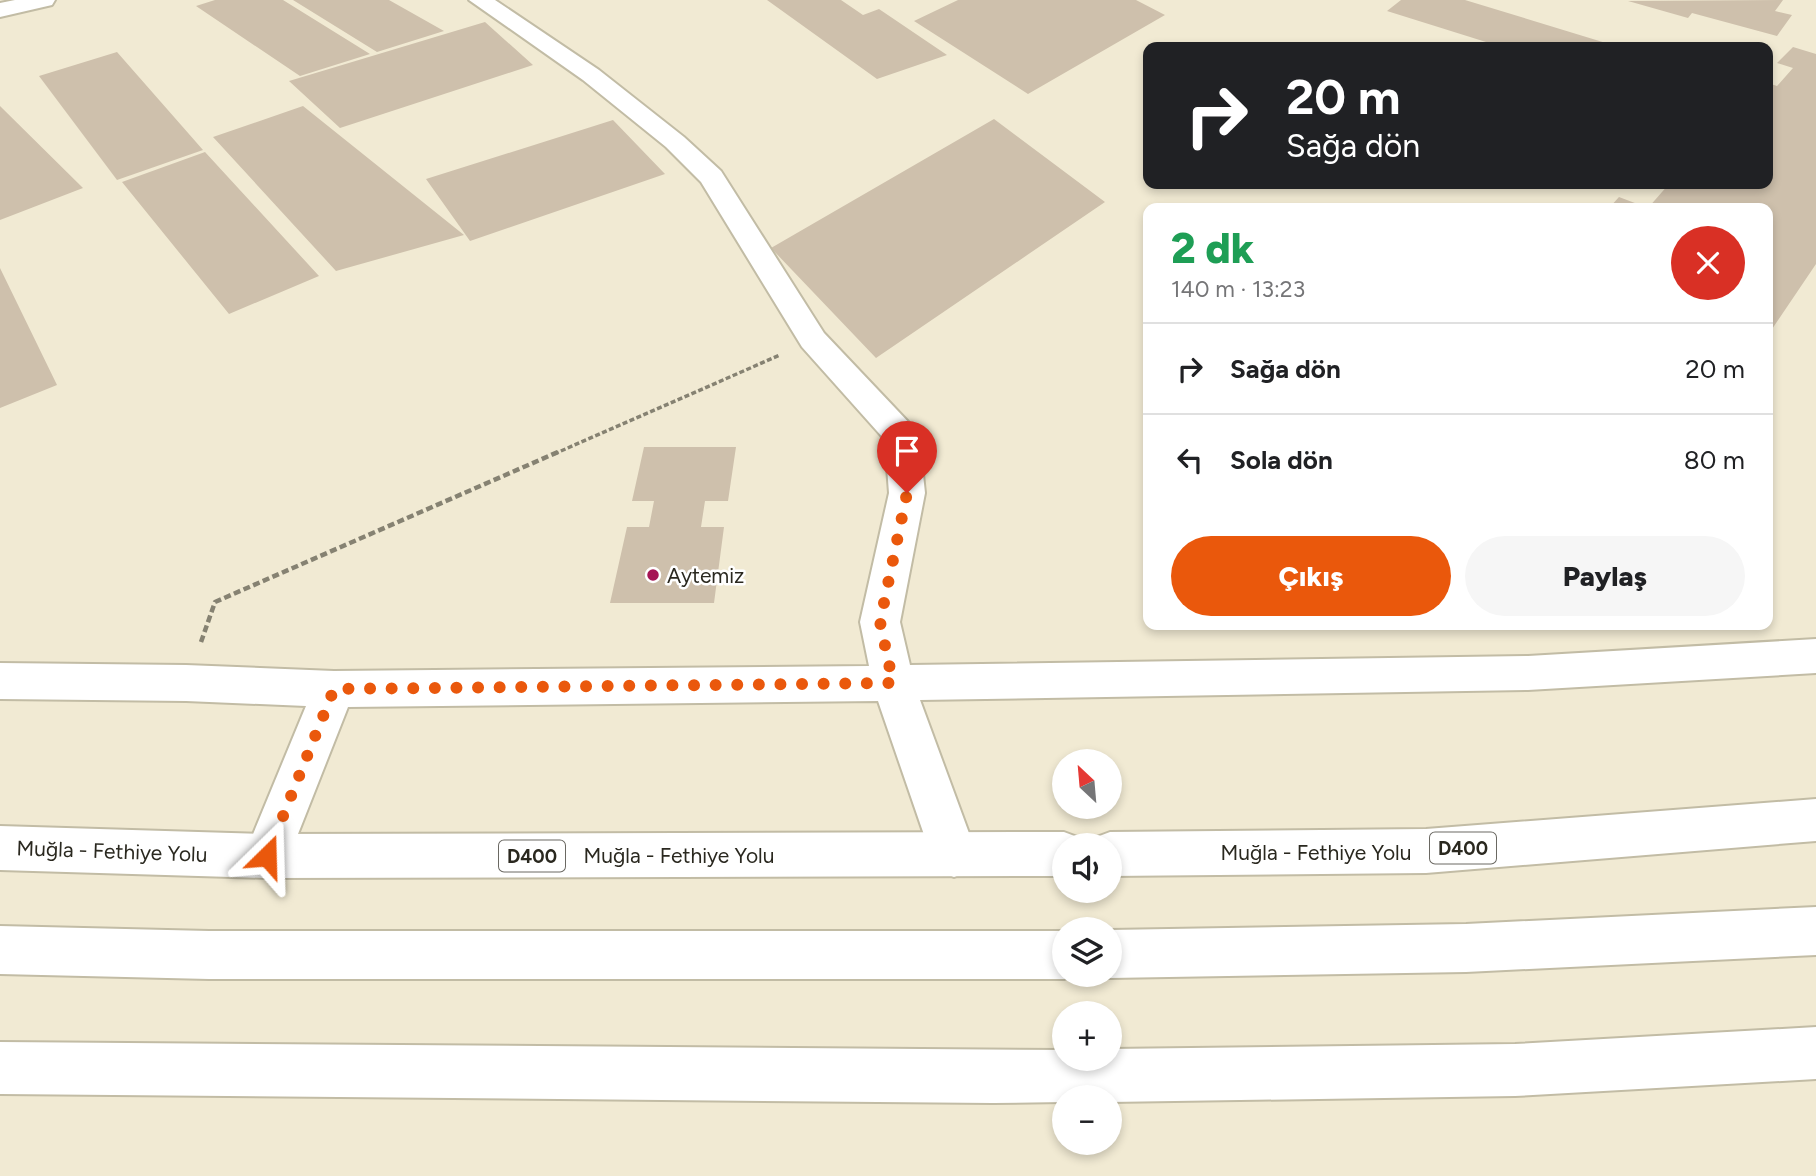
<!DOCTYPE html>
<html lang="tr">
<meta charset="utf-8">
<style>
:root{--surface:#fff;--page:#f6f6f6;--text:#202124;--muted:#757577;--line:#e0e0e0;--accent:#ea580c}
body{margin:0;font-family:Figtree,sans-serif;background:var(--page);color:var(--text);height:100vh;display:flex;flex-direction:column;font-size:26px;white-space:nowrap}
*{box-sizing:border-box;margin:0}
p{font-size:23px;color:var(--muted)}
.icon{flex:none;width:38px;height:38px;fill:none;stroke:currentColor;stroke-width:2;stroke-linecap:round;stroke-linejoin:round}
.map{position:relative;flex:1;overflow:hidden}
.side{position:absolute;left:1143px;top:203px;width:630px;height:427px;display:flex;flex-direction:column;background:var(--surface);border-radius:14px;box-shadow:0 4px 10px #0003}
.side>*{flex:none}
.banner{position:absolute;left:1143px;top:42px;width:630px;height:147px;border-radius:14px;box-shadow:0 4px 10px #0003;background:#202124;color:#fff;overflow:hidden}
.needle{width:46px;rotate:334deg}
.tools{position:absolute;left:1052px;top:749px;display:grid;gap:14px}
.tools a{display:grid;place-items:center;width:70px;height:70px;border-radius:50%;background:var(--surface);box-shadow:0 4px 10px #0003;font-size:35px}
.pin{position:absolute;display:grid;place-items:center;width:60px;height:60px;color:#fff;margin:-72px -30px;border-radius:50% 50% 50% 0;rotate:-45deg;box-shadow:0 0 7px #0007}
.pin .icon{rotate:45deg}
.me{position:absolute;width:77px;margin:-38px;rotate:22deg;stroke-linejoin:round;filter:drop-shadow(0 0 5px #0008)}
.turn{display:flex;align-items:center;gap:24px;height:147px;padding:0 28px;font-size:32px}
.turn .icon{width:91px;height:91px;stroke-width:2.5}
.turn b{display:block;font-size:49px;line-height:60px}
.round{display:grid;place-items:center;flex:none;width:74px;height:74px;border-radius:37px;background:var(--page)}
.headline{display:flex;align-items:center;justify-content:space-between;height:119px;padding:0 28px}
h1{font-size:42px;font-weight:800;line-height:52px;color:#1e9e55}
.button{display:flex;gap:14px;margin-top:auto;padding:14px 28px}
.button a{flex:1;height:80px;border-radius:42px;background:var(--accent);color:#fff;font-size:28px;font-weight:800;line-height:80px;text-align:center}
.button a+a{background:var(--page);color:var(--text)}
ul{padding:0;list-style:none}
li{display:flex;align-items:center;gap:21px;height:91px;padding:0 28px;border-top:2px solid var(--line)}
li div{flex:1}
li b{display:block;font-size:26px}
li em{font-style:normal}
.map>svg:first-child{display:block}
.building{fill:#cec0ac}
.lines{fill:none;stroke-linecap:round;stroke-linejoin:round}
.minor-casing{stroke:#c2bca5;stroke-width:4}
.highway-casing{stroke:#c2bca5;stroke-width:4}
.path-far1{stroke:#868272;stroke-width:3.5;stroke-dasharray:5 2.5;stroke-linecap:butt}
.path{stroke:#868272;stroke-width:4.5;stroke-dasharray:7 3.5;stroke-linecap:butt}
.minor{fill:#fff;fill-rule:evenodd}
.highway{fill:#fff;fill-rule:evenodd}
.route{stroke:#ea580c;stroke-width:12;stroke-dasharray:0 21.6}
.poi-dot{fill:#a51454;stroke:#fff;stroke-width:2.5}
.labels{text-anchor:middle;dominant-baseline:central;stroke-width:5;stroke-linejoin:round;paint-order:stroke}
.shield{fill:#fff;stroke:#6a6862;stroke-width:2}
.shield-label{font-size:19px;font-weight:bold;fill:#2a281f}
.poi-label{font-size:21px;fill:#2a281f;stroke:#fff;text-anchor:start}
.street-label{font-size:21px;fill:#2a281f;stroke:#fff}
</style>
<div class="map">
<svg width="1816" height="1176" viewBox="0 0 1816 1176">
<rect width="100%" height="100%" fill="#f1ead3"/>
<path class="building" d="M215,0H283L370,54L300,76L196,6Z
M293,0H389L444,31L377,52Z
M767,0H841L863,15L879,9L947,55L877,79Z
M958,0H1136L1165,15L1028,94L914,21Z
M1401,0H1465L1619,47H1502L1387,11Z
M1783,0L1775,11L1792,15L1777,36L1692,13L1688,18L1628,1Z
M485,22L533,65L340,128L289,81Z
M1793,47L1816,54V264L1768,335V208H1609L1619,197L1648,208L1669,184H1768V83L1777,86L1793,68L1777,63Z
M117,52L203,150L117,180L39,76Z
M0,106L83,188L0,220Z
M303,106L464,235L336,271L213,137Z
M994,119L1105,202L876,358L771,248Z
M613,120L665,174L470,241L426,179Z
M205,152L319,276L229,314L122,182Z
M0,268L57,385L0,408Z
M644,447H736L728,501H705L701,527H724L714,603H610L627,527H649L654,501H632Z"/>
<g class="lines">
<g class="minor-casing">
<path id="minor" d="M15,0H55L52,5L0,17V3Z
M469,0H495L599,70L684,137L721,171L824,333L914,428L919,437L925,493L900,622L910,665L1528,656L1816,639V673L1528,690L920,700L977,855L970,871L954,877L938,871L931,855L878,701L348,707L283,872L267,878L251,872L244,856L306,706L186,701L0,699V663L186,665L334,671L869,666L860,622L889,493L885,440L802,347L701,182L666,147L583,80Z
M1816,1027V1079L1515,1096L1110,1102V1097H1064V1102L993,1103L0,1094V1042L1064,1050V1059H1110V1049L1515,1044Z"/>
</g>
<g class="highway-casing">
<path id="highway" d="M1816,799V841L1426,873L1110,876V845H1091L1094,838L1110,832L1426,829Z
M0,826L267,834L1064,832L1080,838L1083,845H1064V876L267,878L0,870Z
M1816,907V955L1466,972L1110,978L1101,975H1110V930L1466,924Z
M0,926L209,931H1064V975H1075L1064,979H209L0,974Z"/>
</g>
<path class="path-far1" d="M554,454L780,355"/>
<path class="path" d="M201,642L215,602L558,452"/>
<use href="#minor" class="minor"/>
<use href="#highway" class="highway"/>
</g>
<g class="lines">
<path class="route" d="M267,856L334,689L893,683L880,622L907,493"/>
</g>
<circle class="poi-dot" cx="653" cy="575" r="7"/>
<g class="labels">
<g class="shield">
<rect x="1430" y="832.5" width="66" height="31" rx="5"/>
<rect x="499" y="840.5" width="66" height="31" rx="5"/>
</g>
<g class="shield-label">
<text x="1463" y="848">D400</text>
<text x="532" y="856">D400</text>
</g>
<g class="poi-label">
<text x="667" y="575">Aytemiz</text>
</g>
<g class="street-label">
<text transform="translate(112 851) rotate(2)">Muğla - Fethiye Yolu</text>
<text x="1316" y="852">Muğla - Fethiye Yolu</text>
<text x="679" y="855">Muğla - Fethiye Yolu</text>
</g>
</g>
</svg>
<div class="tools">
<a><svg class="needle" viewBox="-14 -14 28 28"><path d="M0-13l5 13h-10z" fill="#e53935"/><path d="M0 13l5-13h-10z" fill="#757577"/></svg></a>
<a><svg class="icon" aria-label="sound" viewBox="0 0 24 24"><path d="M4 9h4l5-4v14l-5-4H4zM17 9q2 3 0 6"/></svg></a>
<a><svg class="icon" aria-label="layers" viewBox="0 0 24 24"><path d="M12 4l9 5-9 5-9-5zM3 14l9 5 9-5"/></svg></a>
<a>+</a>
<a>−</a>
</div>
<div class="pin" style="left:907px;top:493px;background:#d93025"><svg class="icon" aria-label="arrive" viewBox="0 0 24 24"><path d="M6 21V4h12l-3 4 3 4H6"/></svg></div>
<svg class="me" style="left:267px;top:856px" viewBox="-20 -20 40 40"><path d="M0-17L14 15 0 8-14 15z" fill="#ea580c" stroke="#fff" stroke-width="4"/></svg>
<div class="banner">
<div class="turn"><svg class="icon" aria-label="right" viewBox="0 0 24 24"><path d="M7 20v-9h11M14 6l5 5-5 5"/></svg><div><b>20 m</b>Sağa dön</div></div>
</div>
<section class="side">
<div class="headline"><div><h1>2 dk</h1><p>140 m · 13:23</p></div><a class="round" style="background:#d93025;color:#fff"><svg class="icon" aria-label="close" viewBox="0 0 24 24"><path d="M6 6l12 12M18 6L6 18"/></svg></a></div>
<ul>
<li><svg class="icon" aria-label="right" viewBox="0 0 24 24"><path d="M7 20v-9h11M14 6l5 5-5 5"/></svg><div><b>Sağa dön</b></div><em>20 m</em></li>
<li><svg class="icon" aria-label="left" viewBox="0 0 24 24"><path d="M17 20v-9H6M10 6l-5 5 5 5"/></svg><div><b>Sola dön</b></div><em>80 m</em></li>
</ul>
<div class="button"><a>Çıkış</a><a>Paylaş</a></div>
</section>
</div>
